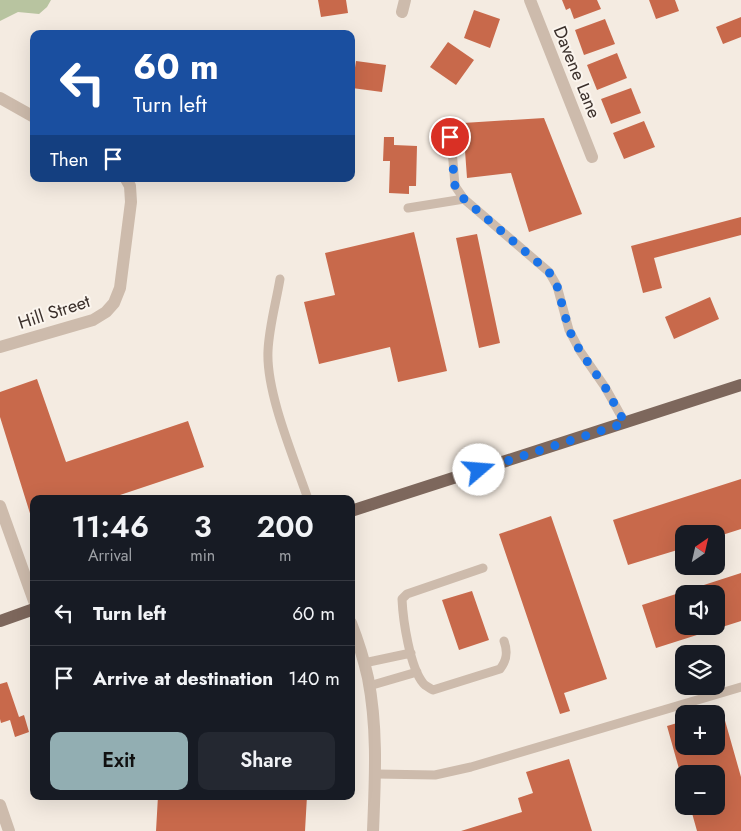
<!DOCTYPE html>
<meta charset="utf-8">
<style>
:root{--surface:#171b24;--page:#242831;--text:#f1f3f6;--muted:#9ea1a6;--line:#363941;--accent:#92aeb2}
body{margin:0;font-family:Jost,sans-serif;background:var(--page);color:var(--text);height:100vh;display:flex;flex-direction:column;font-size:19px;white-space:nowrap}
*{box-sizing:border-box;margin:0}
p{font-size:16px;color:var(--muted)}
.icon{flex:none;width:28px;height:28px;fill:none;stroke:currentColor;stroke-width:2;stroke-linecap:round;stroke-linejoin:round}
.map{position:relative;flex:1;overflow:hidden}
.drawer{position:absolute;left:30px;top:495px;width:325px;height:305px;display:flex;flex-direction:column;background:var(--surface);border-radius:10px;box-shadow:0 5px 20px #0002}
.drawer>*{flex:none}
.top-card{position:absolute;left:30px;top:30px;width:325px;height:152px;border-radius:10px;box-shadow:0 5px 20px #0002;background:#1a4fa0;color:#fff;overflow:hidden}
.needle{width:32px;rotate:34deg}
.controls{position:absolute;left:675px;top:525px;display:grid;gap:10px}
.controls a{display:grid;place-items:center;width:50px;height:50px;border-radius:10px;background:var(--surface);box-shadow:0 5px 20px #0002;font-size:25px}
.pin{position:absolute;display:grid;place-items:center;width:42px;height:42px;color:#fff;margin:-21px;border:2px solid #fff;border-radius:50%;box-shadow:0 1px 5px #0007}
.me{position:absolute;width:55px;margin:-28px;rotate:72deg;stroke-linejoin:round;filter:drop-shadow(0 0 4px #0008)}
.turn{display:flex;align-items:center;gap:18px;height:105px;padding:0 20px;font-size:22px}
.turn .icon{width:65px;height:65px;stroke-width:2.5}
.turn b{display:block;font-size:35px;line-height:42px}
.then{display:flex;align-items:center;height:48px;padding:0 20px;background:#0003;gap:10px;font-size:19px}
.eta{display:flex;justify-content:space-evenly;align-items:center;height:85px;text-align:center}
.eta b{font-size:30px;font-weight:600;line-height:35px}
.cta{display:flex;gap:10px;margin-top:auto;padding:10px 20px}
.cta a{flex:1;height:58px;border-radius:10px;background:var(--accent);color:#111;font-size:20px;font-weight:600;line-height:58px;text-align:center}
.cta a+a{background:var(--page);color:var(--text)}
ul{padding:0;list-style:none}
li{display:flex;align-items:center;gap:15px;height:65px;padding:0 20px;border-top:1px solid var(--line)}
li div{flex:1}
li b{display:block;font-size:19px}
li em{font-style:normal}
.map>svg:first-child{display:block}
.green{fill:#b8c4a0}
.building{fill:#c8694b;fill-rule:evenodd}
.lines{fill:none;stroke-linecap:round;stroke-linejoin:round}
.service{stroke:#cdbbac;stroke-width:9}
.minor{stroke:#cdbbac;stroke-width:12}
.primary{stroke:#7d675c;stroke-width:12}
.route{stroke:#1a73e8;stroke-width:9;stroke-dasharray:0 16.2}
.labels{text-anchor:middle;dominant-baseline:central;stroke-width:4;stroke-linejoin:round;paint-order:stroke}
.street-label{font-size:18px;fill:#3b302b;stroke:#fbf5ee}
</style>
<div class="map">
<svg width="741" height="831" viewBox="0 0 741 831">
<rect width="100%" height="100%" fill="#f4ebe1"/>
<path class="green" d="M0,0H51L47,7L39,14L18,12L0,21Z"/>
<path class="building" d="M318,0H346L348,13L321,17Z
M562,0H597L601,9L574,19L570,8L566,10Z
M649,0H675L679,11L656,19Z
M474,10L500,19L490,48L464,38Z
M741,17V37L723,44L716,27Z
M605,19L615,44L584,55L575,30Z
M338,30L339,34H327Z
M448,42L474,60L456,85L430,67Z
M617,53L627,78L597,90L587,65Z
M356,61L386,65L382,92L352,88Z
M631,88L641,113L611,124L601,99Z
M544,118L582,214L529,232L511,173L467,178L463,123Z
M644,121L655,147L624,159L613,133Z
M384,137H394V145L417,146L416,186H409V194L389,193L390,161H383Z
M741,217V235L654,258L662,288L643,293L631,246Z
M414,232L447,371L398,382L390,347L319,364L304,302L335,295L325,253Z
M477,234L500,343L479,348L456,238Z
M710,297L719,319L674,339L665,317Z
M37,379L66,462L188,421L204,467L108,499H34L33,523L0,417V392Z
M741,479V529L716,537V534H684V548L628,565L613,520Z
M551,516L607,679L564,693L570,711L560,714L499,534Z
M741,573V621L656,648L642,605ZM684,594H716V626H684Z
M472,591L489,640L459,650L442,600Z
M7,682L19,717L24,715L29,732L15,737L10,720L1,723L0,719V684Z
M722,710L741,777V831H697L690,806H716V774H684L683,783L667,726L684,721V746H716V714L711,713Z
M569,759L592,831H461L522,812L518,798L533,793L526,772Z
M158,796H307L305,831H156Z"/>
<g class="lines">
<path class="service" d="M451,137L455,186L464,199L549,272L557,286L569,330L580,351L605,387L625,423
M408,208L464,199
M280,279C276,303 269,327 268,351C266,393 294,458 308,499
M483,568L407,594L402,599C403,621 410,667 423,683C425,686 430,688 433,690L500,669C507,660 508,652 504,641
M364,663L411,653
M369,686L417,672
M376,774L435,775L471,767L741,687"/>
<path class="minor" d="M530,0L592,157
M402,12L405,0
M0,98L34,117
M0,347L93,320L106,312L114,303L120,288L131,202L130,186L126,179
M0,506L34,601
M351,623C358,641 364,660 368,678C378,729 375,780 373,831
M0,805L9,831"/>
<path class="primary" d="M351,511L741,385
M0,621L34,609"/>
</g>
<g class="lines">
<path class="route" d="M450,137L455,186L464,199L549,272L557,286L569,330L580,351L605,387L625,423L479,470"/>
</g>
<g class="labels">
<g class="street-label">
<text transform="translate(577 72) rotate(68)">Davene Lane</text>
<text transform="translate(54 312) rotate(-18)">Hill Street</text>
</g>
</g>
</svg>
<div class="controls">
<a><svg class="needle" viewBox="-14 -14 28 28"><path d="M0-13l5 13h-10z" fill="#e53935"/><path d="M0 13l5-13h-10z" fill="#9ea1a6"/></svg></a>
<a><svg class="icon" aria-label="sound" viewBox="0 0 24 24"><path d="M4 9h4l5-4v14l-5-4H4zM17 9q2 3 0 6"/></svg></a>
<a><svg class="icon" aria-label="layers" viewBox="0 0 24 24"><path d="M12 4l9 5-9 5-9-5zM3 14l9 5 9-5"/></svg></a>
<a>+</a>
<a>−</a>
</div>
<div class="pin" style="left:450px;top:137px;background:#d93025"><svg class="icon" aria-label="arrive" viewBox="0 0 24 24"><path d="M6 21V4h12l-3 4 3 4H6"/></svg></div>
<svg class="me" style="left:479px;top:470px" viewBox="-20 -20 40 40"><circle r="19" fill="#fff"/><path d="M0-13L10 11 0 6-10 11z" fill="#1a73e8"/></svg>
<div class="top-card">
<div class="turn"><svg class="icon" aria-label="left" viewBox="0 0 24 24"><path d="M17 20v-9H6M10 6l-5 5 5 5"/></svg><div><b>60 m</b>Turn left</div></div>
<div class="then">Then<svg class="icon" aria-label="arrive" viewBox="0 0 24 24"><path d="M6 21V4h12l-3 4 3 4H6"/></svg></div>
</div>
<section class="drawer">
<div class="eta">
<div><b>11:46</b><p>Arrival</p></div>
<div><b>3</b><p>min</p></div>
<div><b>200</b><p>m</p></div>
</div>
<ul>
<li><svg class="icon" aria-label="left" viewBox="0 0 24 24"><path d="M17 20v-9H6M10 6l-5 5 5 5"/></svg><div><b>Turn left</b></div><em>60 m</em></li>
<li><svg class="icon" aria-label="arrive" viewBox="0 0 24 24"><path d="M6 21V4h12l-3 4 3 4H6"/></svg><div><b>Arrive at destination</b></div><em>140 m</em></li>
</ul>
<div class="cta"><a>Exit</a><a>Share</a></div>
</section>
</div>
